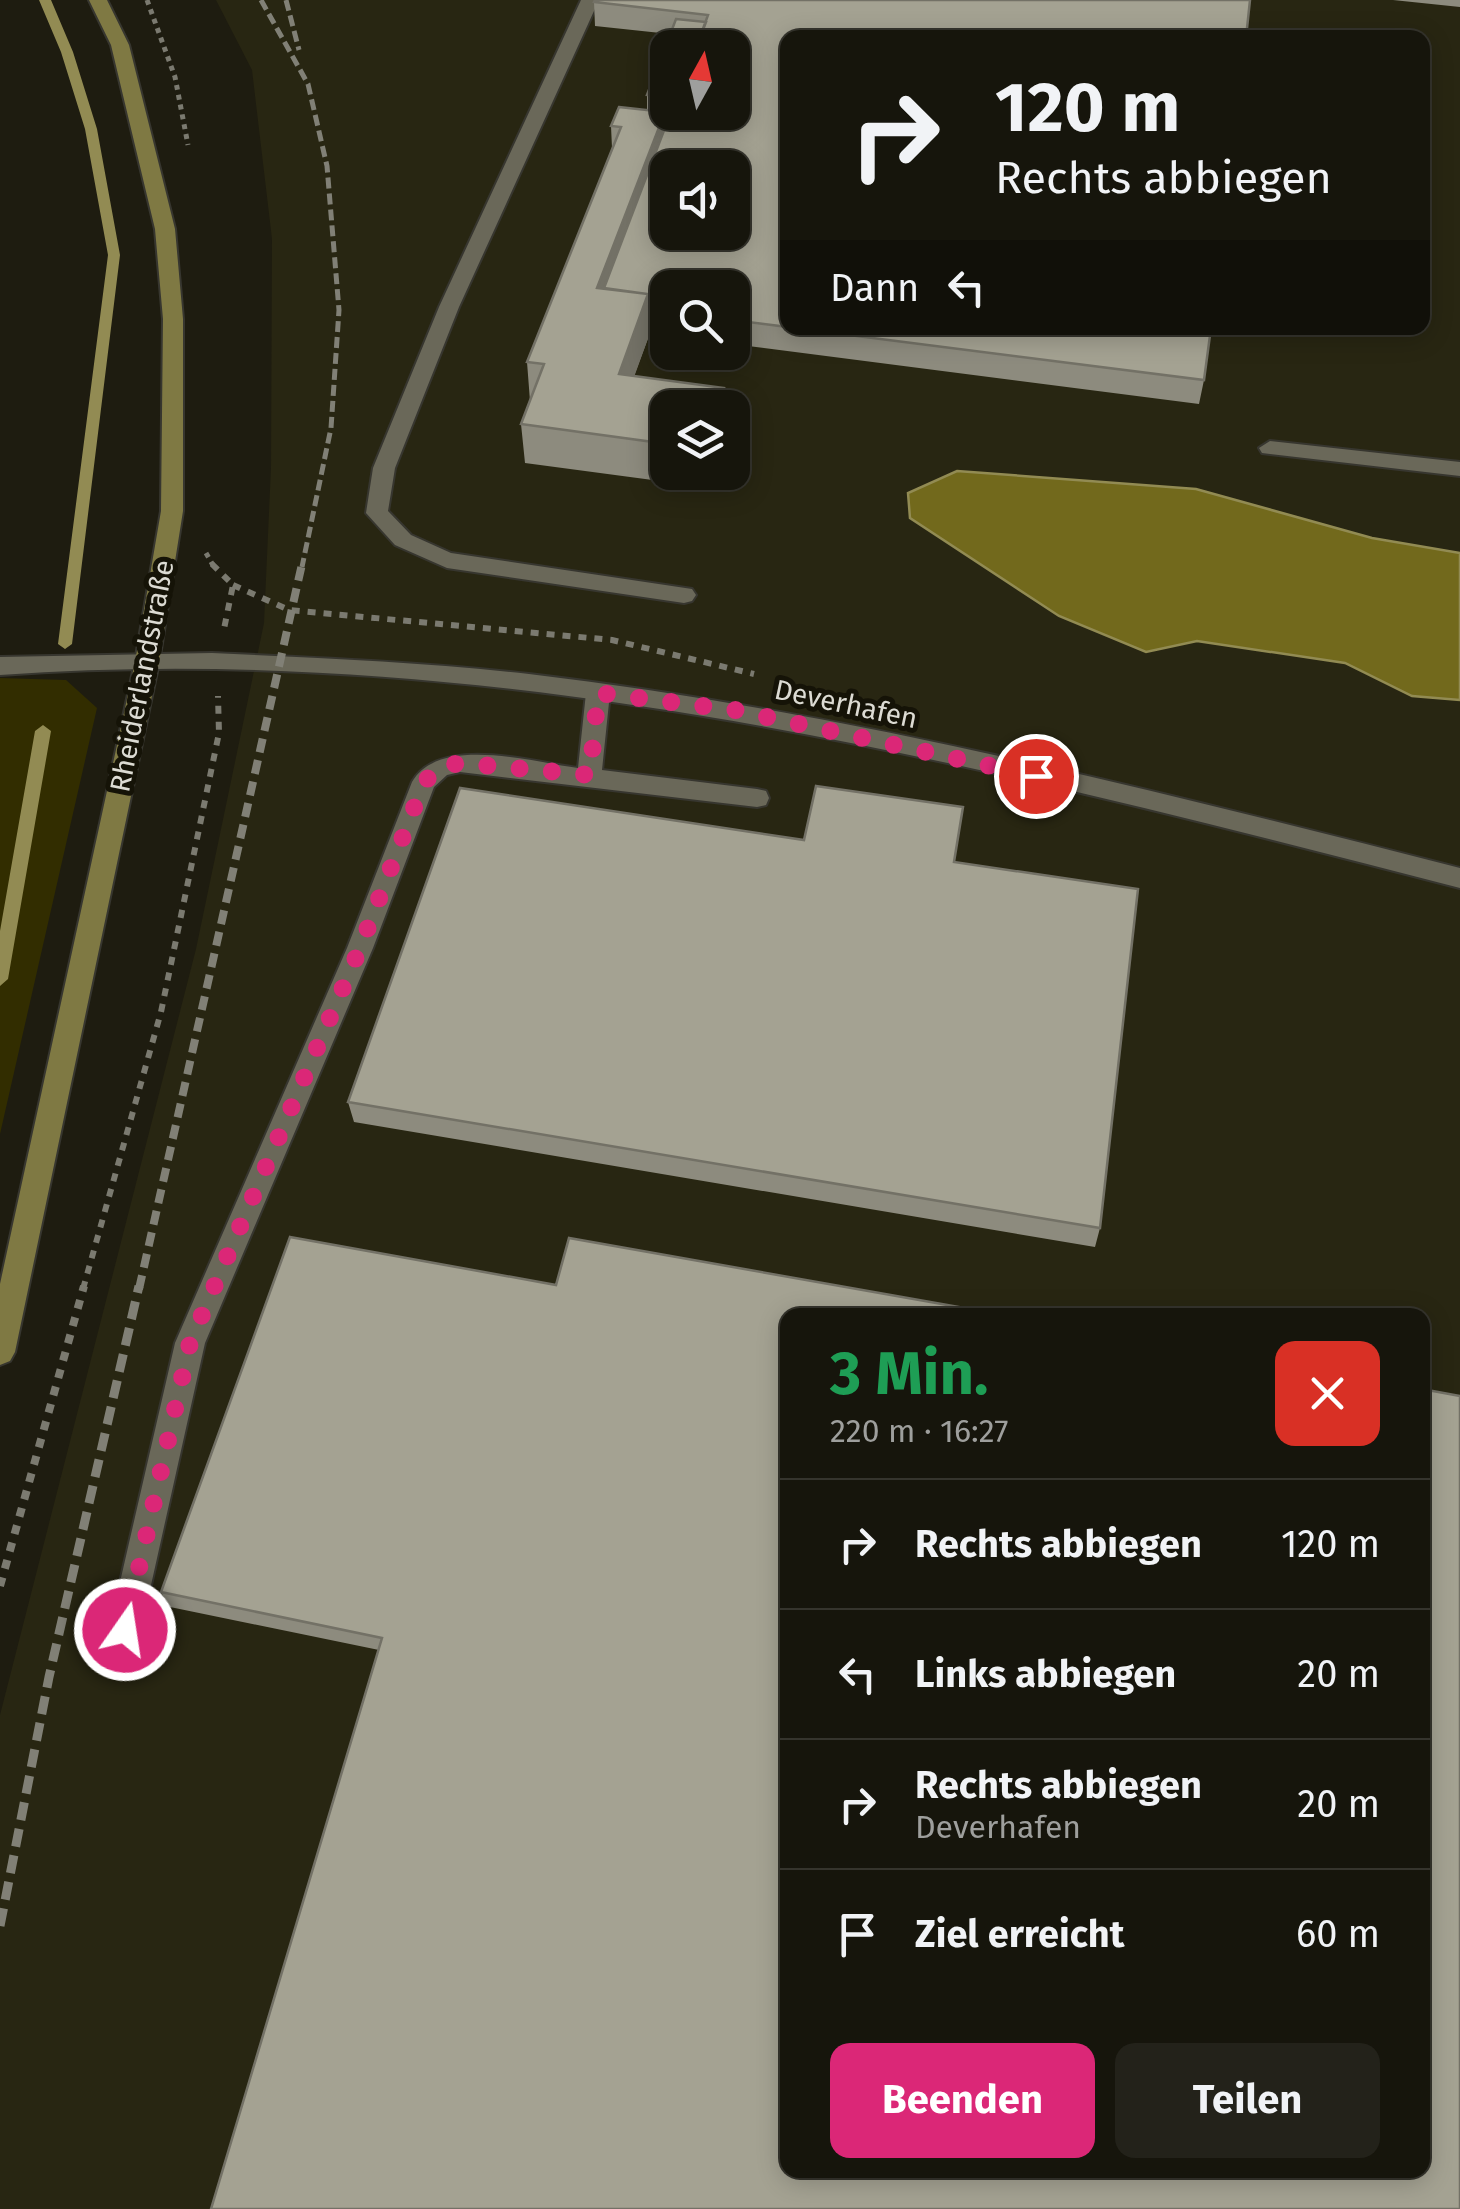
<!DOCTYPE html>
<html lang="de">
<meta charset="utf-8">
<style>
:root{--surface:#16150c;--page:#23221a;--text:#f1f3f6;--muted:#9e9f9d;--line:#35342d;--accent:#db2777}
body{margin:0;font-family:"Fira Sans",sans-serif;background:var(--page);color:var(--text);height:100vh;display:flex;flex-direction:column;font-size:38px;white-space:nowrap}
*{box-sizing:border-box;margin:0}
p{font-size:32px;color:var(--muted)}
.icon{flex:none;width:55px;height:55px;fill:none;stroke:currentColor;stroke-width:2;stroke-linecap:round;stroke-linejoin:round}
.map{position:relative;flex:1;overflow:hidden}
.drawer{position:absolute;left:780px;top:1308px;width:650px;height:870px;display:flex;flex-direction:column;background:var(--surface);border-radius:20px;box-shadow:0 5px 25px #0003,0 0 0 2px var(--line)}
.drawer>*{flex:none}
.top-card{position:absolute;left:780px;top:30px;width:650px;height:305px;border-radius:20px;box-shadow:0 5px 25px #0003,0 0 0 2px var(--line);background:#16150c;color:var(--text);overflow:hidden}
.needle{width:65px;rotate:8deg}
.buttons{position:absolute;left:650px;top:30px;display:grid;gap:20px}
.buttons a{display:grid;place-items:center;width:100px;height:100px;border-radius:20px;background:var(--surface);box-shadow:0 5px 25px #0003,0 0 0 2px var(--line);font-size:50px}
.pin{position:absolute;display:grid;place-items:center;width:85px;height:85px;color:#fff;margin:-42px;border:5px solid #fff;border-radius:50%;box-shadow:0 2px 10px #0007}
.me{position:absolute;width:110px;margin:-55px;rotate:13deg;stroke-linejoin:round;filter:drop-shadow(0 0 8px #0008)}
.turn{display:flex;align-items:center;gap:35px;height:210px;padding:0 50px;font-size:45px}
.turn .icon{width:130px;height:130px;stroke-width:2.5}
.turn b{display:block;font-size:70px;line-height:85px}
.then{display:flex;align-items:center;height:95px;padding:0 50px;background:#0003;gap:20px;font-size:38px}
.round{display:grid;place-items:center;flex:none;width:105px;height:105px;border-radius:20px;background:var(--page)}
.headline{display:flex;align-items:center;justify-content:space-between;height:170px;padding:0 50px}
h1{font-size:60px;font-weight:700;line-height:75px;color:#1e9e55}
.primary-button{display:flex;gap:20px;margin-top:auto;padding:20px 50px}
.primary-button a{flex:1;height:115px;border-radius:20px;background:var(--accent);color:#fff;font-size:40px;font-weight:700;line-height:115px;text-align:center}
.primary-button a+a{background:var(--page);color:var(--text)}
ul{padding:0;list-style:none}
li{display:flex;align-items:center;gap:30px;height:130px;padding:0 50px;border-top:2px solid var(--line)}
li div{flex:1}
li b{display:block;font-size:38px}
li em{font-style:normal}
.map>svg:first-child{display:block}
.built{fill:#282612;fill-rule:evenodd}
.green{fill:#322d00}
.water{fill:#72691c;stroke:#928b53;stroke-width:2.5}
.lines{fill:none;stroke-linecap:round;stroke-linejoin:round}
.stream{fill:#928b53;fill-rule:evenodd}
.service-casing{stroke:#37362f;stroke-width:4}
.minor-casing{stroke:#37362f;stroke-width:4}
.secondary-casing{stroke:#37362f;stroke-width:4}
.path-far2{stroke:#7b7a70;stroke-width:5;stroke-dasharray:5 5;stroke-linecap:butt}
.path-far1{stroke:#7b7a70;stroke-width:6;stroke-dasharray:8 8;stroke-linecap:butt}
.path{stroke:#7b7a70;stroke-width:8;stroke-dasharray:9 9;stroke-linecap:butt}
.service{fill:#6a6859;fill-rule:evenodd}
.minor{fill:#6a6859;fill-rule:evenodd}
.secondary{fill:#7f7943;fill-rule:evenodd}
.rail-far2{stroke:#818076;stroke-width:5;stroke-dasharray:11 5;stroke-linecap:butt}
.rail-far1{stroke:#818076;stroke-width:8;stroke-dasharray:14 8;stroke-linecap:butt}
.rail{stroke:#818076;stroke-width:9;stroke-dasharray:18 9;stroke-linecap:butt}
.wall{fill:#8d8b7e;fill-rule:evenodd}
.shaded-wall{fill:#737166}
.building{fill:#a4a292;stroke:#737166;stroke-width:2.5;fill-rule:evenodd}
.route{stroke:#db2777;stroke-width:18;stroke-dasharray:0 32.4}
.labels{text-anchor:middle;dominant-baseline:central;stroke-width:10;stroke-linejoin:round;paint-order:stroke}
.street-label{font-size:28px;fill:#dcdbd3;stroke:#151307}
</style>
<div class="map">
<svg width="1460" height="2209" viewBox="0 0 1460 2209">
<rect width="100%" height="100%" fill="#1e1c10"/>
<path class="built" d="M216,0H1460V2209H0V1715L196,949L264,623L271,468L272,239L252,70ZM788,38H1422V328H788ZM668,48H732V112H668ZM668,168H732V232H668ZM668,288H732V352H668ZM668,408H732V472H668ZM788,1315H1422V2170H788Z"/>
<path class="green" d="M0,678L66,680L97,708L0,1134Z"/>
<path class="water" d="M957,471L1196,489L1372,538L1460,553V700L1412,696L1345,663L1197,641L1146,652L1059,616L910,518L908,493Z"/>
<g class="lines">
<path class="stream" d="M39,0H51L73,52L97,129L120,255L72,644L65,649L58,644L108,255L85,129L61,52Z
M43,725L51,731L8,979L0,986V931L35,731Z"/>
<g class="service-casing">
<path id="service" d="M581,0H599L459,307L395,468L388,511L411,535L451,553L692,589L696,595L692,601L684,603L447,568L395,545L366,513L373,468L439,307Z
M1270,441L1460,462V476L1262,453L1259,448Z
M598,684L610,693L602,770L757,789L766,791L769,798L766,805L757,807L460,772L447,775L434,787L373,948L205,1343L141,1630L136,1641L125,1646L114,1641L109,1630L175,1343L347,948L412,782C439,735 532,762 578,768L586,693Z"/>
</g>
<g class="minor-casing">
<path id="minor" d="M212,653C318,658 423,662 529,674C844,711 1153,790 1460,868V888C985,765 495,639 0,675V657Z"/>
</g>
<g class="secondary-casing">
<path id="secondary" d="M89,0H107L129,45L175,229L183,319V511L159,662L15,1352L10,1361L0,1365V1284L135,662L161,511L163,319L155,229L111,45Z"/>
</g>
<path class="path-far2" d="M147,0L175,77L188,145
M206,553L214,567"/>
<path class="path-far1" d="M212,564L233,585L224,629
M233,585L289,610L612,640L754,674
M83,1289L161,1012L219,733L218,696"/>
<path class="path" d="M0,1586L84,1286"/>
<use href="#service" class="service"/>
<use href="#minor" class="minor"/>
<use href="#secondary" class="secondary"/>
<path class="rail-far2" d="M261,0L308,84L327,166L339,310L331,428L302,567
M286,0L299,50"/>
<path class="rail-far1" d="M139,1289L302,564"/>
<path class="rail" d="M0,1926L49,1677L139,1286"/>
</g>
<path class="wall" d="M1250,0L788,38V328H1211L1204,380L1199,404L732,344V288H668V335L650,333L634,376L724,388V408H668V472H710L705,487L525,463L521,424L530,401L527,362L612,148L611,126L647,110V95L670,34L595,26L594,2ZM668,48L732,112H668ZM665,114L670,115L665,127Z
M1393,0H1460V7Z
M954,862L1100,1228L1095,1247L354,1122L348,1102Z
M556,1285L1004,1315L379,1650L170,1607L161,1592Z"/>
<path class="shaded-wall" d="M665,112L666,151L598,302L597,288Z
M648,294L650,333L621,413L619,374Z
M724,388V408H718Z
M705,472H710L705,487Z"/>
<path class="building" d="M595,0H1250L1246,38H788V327L732,320V288H668V311L649,309L648,294L604,288L671,112H732V48H696L708,15L594,2ZM668,168H732V232H668Z
M676,19L706,22L696,48H668V97L647,95Z
M619,107L665,112L597,288L648,294L619,374L724,388L718,408H668V444L521,424L544,364L527,362L621,127L611,126Z
M794,328H1211L1204,380Z
M816,786L963,807L954,862L1138,889L1100,1228L348,1102L460,788L804,840Z
M290,1237L556,1285L569,1238L1004,1315H788V2170H1422V1389L1460,1396V2209H211L382,1638L161,1592Z"/>
<g class="lines">
<path class="route" d="M125,1630L190,1343L360,948L424,782L440,767L460,763L590,775L598,693L735,710L1036,776"/>
</g>
<g class="labels">
<g class="street-label">
<text transform="translate(142 676) rotate(-79)">Rheiderlandstraße</text>
<text transform="translate(846 704) rotate(12)">Deverhafen</text>
</g>
</g>
</svg>
<div class="buttons">
<a><svg class="needle" viewBox="-14 -14 28 28"><path d="M0-13l5 13h-10z" fill="#e53935"/><path d="M0 13l5-13h-10z" fill="#9e9f9d"/></svg></a>
<a><svg class="icon" aria-label="sound" viewBox="0 0 24 24"><path d="M4 9h4l5-4v14l-5-4H4zM17 9q2 3 0 6"/></svg></a>
<a><svg class="icon" aria-label="search" viewBox="0 0 24 24"><circle cx="10" cy="10" r="6"/><path d="M15 15l6 6"/></svg></a>
<a><svg class="icon" aria-label="layers" viewBox="0 0 24 24"><path d="M12 4l9 5-9 5-9-5zM3 14l9 5 9-5"/></svg></a>
</div>
<div class="pin" style="left:1036px;top:776px;background:#d93025"><svg class="icon" aria-label="arrive" viewBox="0 0 24 24"><path d="M6 21V4h12l-3 4 3 4H6"/></svg></div>
<svg class="me" style="left:125px;top:1630px" viewBox="-20 -20 40 40"><circle r="17" fill="#db2777" stroke="#fff" stroke-width="3"/><path d="M0-11L8 9 0 5-8 9z" fill="#fff"/></svg>
<div class="top-card">
<div class="turn"><svg class="icon" aria-label="right" viewBox="0 0 24 24"><path d="M7 20v-9h11M14 6l5 5-5 5"/></svg><div><b>120 m</b>Rechts abbiegen</div></div>
<div class="then">Dann<svg class="icon" aria-label="left" viewBox="0 0 24 24"><path d="M17 20v-9H6M10 6l-5 5 5 5"/></svg></div>
</div>
<section class="drawer">
<div class="headline"><div><h1>3 Min.</h1><p>220 m · 16:27</p></div><a class="round" style="background:#d93025;color:#fff"><svg class="icon" aria-label="close" viewBox="0 0 24 24"><path d="M6 6l12 12M18 6L6 18"/></svg></a></div>
<ul>
<li><svg class="icon" aria-label="right" viewBox="0 0 24 24"><path d="M7 20v-9h11M14 6l5 5-5 5"/></svg><div><b>Rechts abbiegen</b></div><em>120 m</em></li>
<li><svg class="icon" aria-label="left" viewBox="0 0 24 24"><path d="M17 20v-9H6M10 6l-5 5 5 5"/></svg><div><b>Links abbiegen</b></div><em>20 m</em></li>
<li><svg class="icon" aria-label="right" viewBox="0 0 24 24"><path d="M7 20v-9h11M14 6l5 5-5 5"/></svg><div><b>Rechts abbiegen</b><p>Deverhafen</p></div><em>20 m</em></li>
<li><svg class="icon" aria-label="arrive" viewBox="0 0 24 24"><path d="M6 21V4h12l-3 4 3 4H6"/></svg><div><b>Ziel erreicht</b></div><em>60 m</em></li>
</ul>
<div class="primary-button"><a>Beenden</a><a>Teilen</a></div>
</section>
</div>
